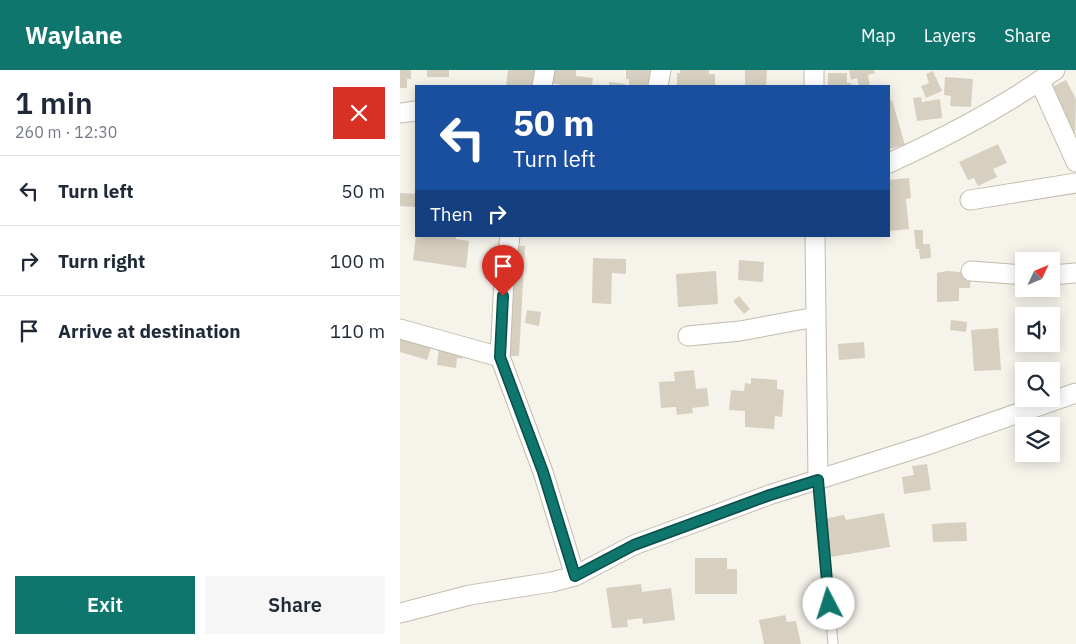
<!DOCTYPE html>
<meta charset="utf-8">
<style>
:root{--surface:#fff;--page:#f6f6f7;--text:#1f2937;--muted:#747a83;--line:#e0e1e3;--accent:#0f766e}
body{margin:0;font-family:"IBM Plex Sans",sans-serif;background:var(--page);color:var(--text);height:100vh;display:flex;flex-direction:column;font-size:19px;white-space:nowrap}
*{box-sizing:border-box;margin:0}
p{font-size:16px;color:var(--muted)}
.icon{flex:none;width:28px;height:28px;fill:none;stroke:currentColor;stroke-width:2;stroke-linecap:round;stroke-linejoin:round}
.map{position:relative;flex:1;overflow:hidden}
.side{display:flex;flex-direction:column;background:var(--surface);width:400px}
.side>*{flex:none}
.banner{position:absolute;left:15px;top:15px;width:475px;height:152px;border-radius:0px;box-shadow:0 2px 12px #0003;background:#1a4fa0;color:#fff;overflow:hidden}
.needle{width:32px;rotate:46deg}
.controls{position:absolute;left:615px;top:182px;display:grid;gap:10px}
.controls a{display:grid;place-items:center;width:45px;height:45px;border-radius:0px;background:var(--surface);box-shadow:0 2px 12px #0003;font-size:25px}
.pin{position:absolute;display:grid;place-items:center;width:42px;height:42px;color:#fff;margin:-51px -21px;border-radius:50% 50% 50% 0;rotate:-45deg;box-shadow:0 0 5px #0007}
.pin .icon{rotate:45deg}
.me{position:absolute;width:55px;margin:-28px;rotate:355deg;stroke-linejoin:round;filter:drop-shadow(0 0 4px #0008)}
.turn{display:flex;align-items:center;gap:18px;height:105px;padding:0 15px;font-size:22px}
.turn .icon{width:65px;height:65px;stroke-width:2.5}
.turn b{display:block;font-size:35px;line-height:42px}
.then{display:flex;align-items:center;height:48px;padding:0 15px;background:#0003;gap:10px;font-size:19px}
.round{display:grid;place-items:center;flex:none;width:52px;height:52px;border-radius:0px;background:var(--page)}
.overview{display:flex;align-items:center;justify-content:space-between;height:85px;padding:0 15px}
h1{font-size:30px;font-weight:600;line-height:38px}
.primary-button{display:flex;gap:10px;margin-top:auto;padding:10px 15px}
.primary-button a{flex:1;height:58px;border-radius:0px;background:var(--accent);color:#fff;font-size:20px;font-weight:600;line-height:58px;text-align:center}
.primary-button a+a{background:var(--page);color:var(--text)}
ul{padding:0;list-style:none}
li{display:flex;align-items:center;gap:15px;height:70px;padding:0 15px;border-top:1px solid var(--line)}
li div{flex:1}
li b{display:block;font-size:19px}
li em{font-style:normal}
header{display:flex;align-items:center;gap:30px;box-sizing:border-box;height:70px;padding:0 25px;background:var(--accent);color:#fff}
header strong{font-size:24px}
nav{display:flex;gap:28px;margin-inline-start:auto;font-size:18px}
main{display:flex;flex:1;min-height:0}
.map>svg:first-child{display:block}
.building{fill:#d7d0c0}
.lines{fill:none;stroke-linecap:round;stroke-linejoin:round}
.service-casing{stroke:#c1bcad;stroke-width:11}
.minor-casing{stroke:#c1bcad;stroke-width:21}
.service{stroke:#fff;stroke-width:9}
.minor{stroke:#fff;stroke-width:19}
.route-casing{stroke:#0a4d48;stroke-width:12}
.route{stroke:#0f766e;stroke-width:9}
</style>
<header>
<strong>Waylane</strong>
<nav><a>Map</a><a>Layers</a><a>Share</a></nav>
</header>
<main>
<section class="side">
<div class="overview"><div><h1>1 min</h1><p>260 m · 12:30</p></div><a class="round" style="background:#d93025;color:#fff"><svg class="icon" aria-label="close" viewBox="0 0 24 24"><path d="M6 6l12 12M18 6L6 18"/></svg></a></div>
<ul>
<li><svg class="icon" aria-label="left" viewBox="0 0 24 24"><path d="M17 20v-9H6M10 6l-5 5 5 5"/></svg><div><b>Turn left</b></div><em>50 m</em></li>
<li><svg class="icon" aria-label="right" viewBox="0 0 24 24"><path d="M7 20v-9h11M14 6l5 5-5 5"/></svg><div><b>Turn right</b></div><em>100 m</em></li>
<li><svg class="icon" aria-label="arrive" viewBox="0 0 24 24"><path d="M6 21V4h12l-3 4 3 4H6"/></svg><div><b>Arrive at destination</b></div><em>110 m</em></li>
</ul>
<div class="primary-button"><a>Exit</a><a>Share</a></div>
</section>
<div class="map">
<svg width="676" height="574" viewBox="0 0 676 574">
<rect width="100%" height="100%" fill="#f6f3eb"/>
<path class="building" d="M0,0H11V9H7V18H0Z
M27,0H49V7H27Z
M108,0H137L134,16H106Z
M153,0H176V6L193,8L192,16H159V14H153Z
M226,0H250L249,16H229V9H226Z
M280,0H309V4H315V16H277V3H280Z
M345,0H367L366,16H345Z
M449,0H474L475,3L468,5L470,16H459L457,8L451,10Z
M533,1L542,21L526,28L521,16L529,13L526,4Z
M428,3H447V13H451L452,16H428Z
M545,7L573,9L571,37L550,36L551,26L544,25Z
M666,10L676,29L675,65L650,18Z
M209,12L225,14V16H209Z
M521,27L522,32L540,29L542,48L517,51L513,28Z
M492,30L505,75L489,79V31Z
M598,74L607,93L593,99L597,107L578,116L574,108L568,110L559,92Z
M509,108L511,128L506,129L509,159L489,161V110Z
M0,123L16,124V137L0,136Z
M514,160H523V174H530L531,188L520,189L519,179H516Z
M16,166H56V169L69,171L66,198L13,190Z
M110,175L125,176L119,286H104Z
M193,188L226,189V204L212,203L211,234L192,233Z
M339,190L364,192L363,212L338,210Z
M316,201L318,234L278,237L276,204Z
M547,201L571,203L570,218H559V231L537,232V203Z
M339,226L350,239L344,244L333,231Z
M127,240L141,242L139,256L125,253Z
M551,250L567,252L566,262L550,260Z
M598,258L601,300L574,301L571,260Z
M0,262L33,272L27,290L0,282Z
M464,272L465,288L439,290L438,274Z
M39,275L63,278L62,289L57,288L56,298L37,295Z
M294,300L296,319L307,318L309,336L292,338L293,343L277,345L276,337L261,338L259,312L275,311L274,302Z
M351,308L377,310V319L384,320L382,347L375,346L374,359L345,357V341L329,340L331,320L344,321L345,313L351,314Z
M527,394L531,420L504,424L502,407L514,405L512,396Z
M484,443L490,477L431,487L424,449L444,445L446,450Z
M566,452L567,471L533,472L532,454Z
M295,488H327V499H337V524H295Z
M241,514L242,522L271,518L275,550L243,554L242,548L227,550L228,557L212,558L206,518Z
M385,545L387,552L396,551L401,574H364L359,550Z"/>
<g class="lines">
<g class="service-casing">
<path id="service" d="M418,410L433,574"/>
</g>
<g class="minor-casing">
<path id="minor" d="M414,0V16
M640,12L676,92
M142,16L145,0
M258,16L261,0
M0,43L16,41
M489,93C546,67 604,37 655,0
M570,130L676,113
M110,166L104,210L100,287L143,402L175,506
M415,166L418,410
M571,201L624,205
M651,205L676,203
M0,259L100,287
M288,266L340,261L416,247
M0,543L70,525L152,512L175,506L234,475L369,425L527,375L676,323"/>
</g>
<use href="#service" class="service"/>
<use href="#minor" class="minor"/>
</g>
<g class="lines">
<g class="route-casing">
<path id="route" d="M103,226L100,287L143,402L175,506L234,475L370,425L418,410L429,534"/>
</g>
<use href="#route" class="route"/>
</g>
</svg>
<div class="controls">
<a><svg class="needle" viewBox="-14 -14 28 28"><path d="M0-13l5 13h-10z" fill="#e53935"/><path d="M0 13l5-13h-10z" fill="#747a83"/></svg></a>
<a><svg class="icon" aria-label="sound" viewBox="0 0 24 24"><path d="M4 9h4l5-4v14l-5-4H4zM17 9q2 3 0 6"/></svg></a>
<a><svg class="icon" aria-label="search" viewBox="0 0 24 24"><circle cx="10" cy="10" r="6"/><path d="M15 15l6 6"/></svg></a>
<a><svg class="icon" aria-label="layers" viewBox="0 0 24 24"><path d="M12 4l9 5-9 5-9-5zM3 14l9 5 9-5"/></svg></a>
</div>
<div class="pin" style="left:103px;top:226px;background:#d93025"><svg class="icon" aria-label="arrive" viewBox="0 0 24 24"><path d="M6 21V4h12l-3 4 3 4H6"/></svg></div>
<svg class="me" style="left:429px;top:534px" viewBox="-20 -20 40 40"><circle r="19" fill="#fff"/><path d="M0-13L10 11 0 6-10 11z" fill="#0f766e"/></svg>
<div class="banner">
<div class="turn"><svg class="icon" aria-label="left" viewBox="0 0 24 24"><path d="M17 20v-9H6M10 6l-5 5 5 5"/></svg><div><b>50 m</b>Turn left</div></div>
<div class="then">Then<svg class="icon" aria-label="right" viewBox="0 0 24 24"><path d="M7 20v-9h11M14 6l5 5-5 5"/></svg></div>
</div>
</div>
</main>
